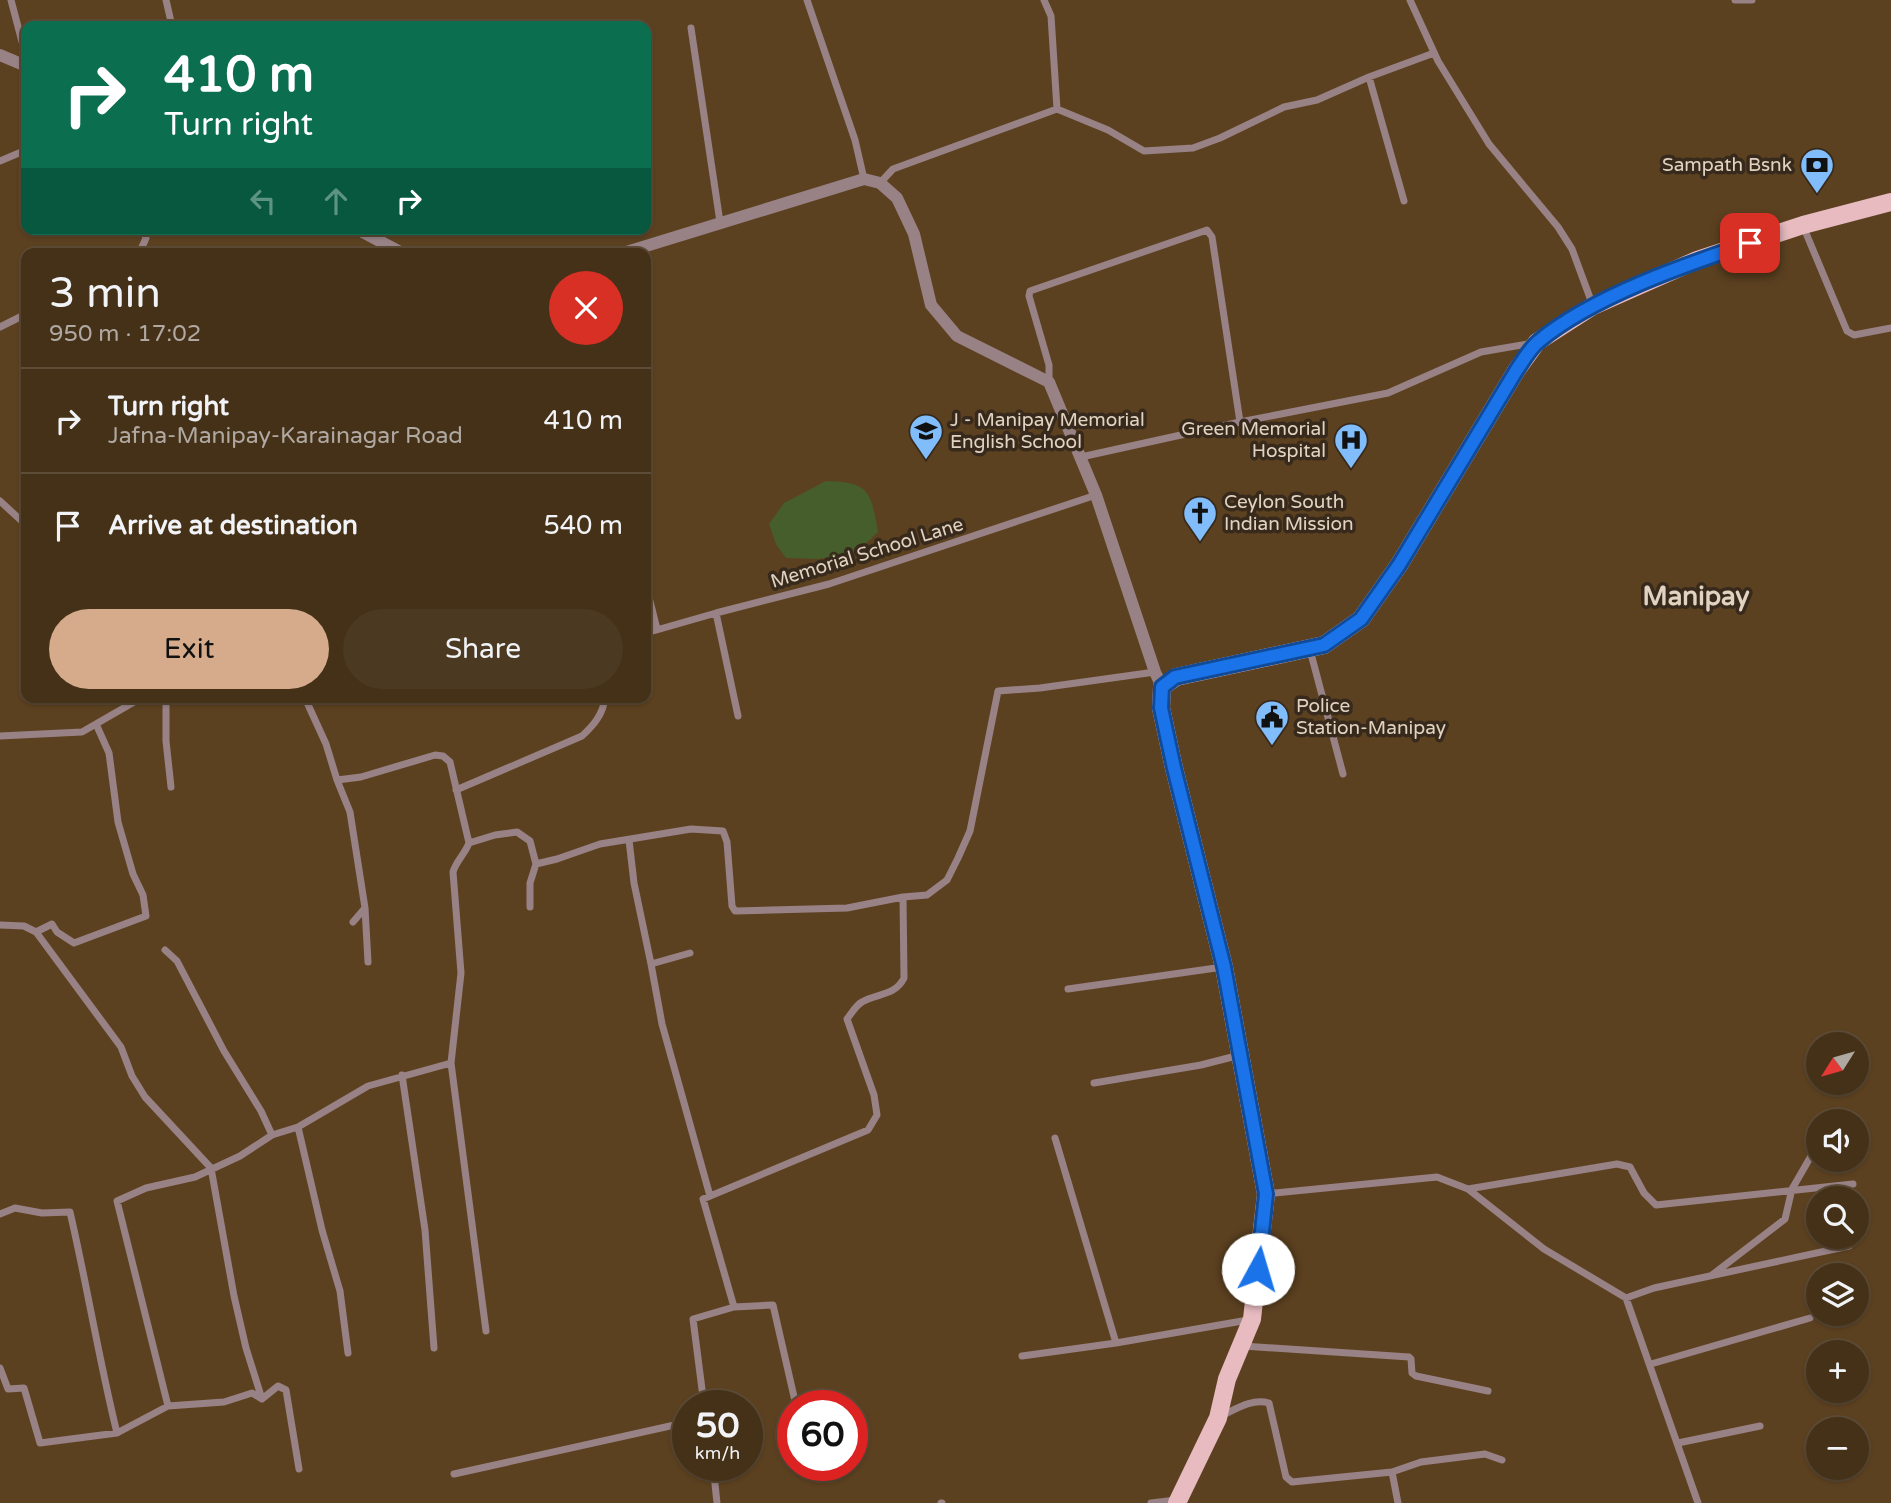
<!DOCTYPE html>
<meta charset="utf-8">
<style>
:root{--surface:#453118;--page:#4c3921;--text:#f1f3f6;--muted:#b0a9a2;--line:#5d4c37;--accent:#d6ab8b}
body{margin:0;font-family:"Varela Round",sans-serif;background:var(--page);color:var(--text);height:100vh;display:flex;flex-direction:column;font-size:26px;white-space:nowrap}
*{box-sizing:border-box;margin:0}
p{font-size:23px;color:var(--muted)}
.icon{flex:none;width:38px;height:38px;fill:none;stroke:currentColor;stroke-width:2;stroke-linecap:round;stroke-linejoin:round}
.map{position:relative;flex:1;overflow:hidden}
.side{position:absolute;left:21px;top:248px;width:630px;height:455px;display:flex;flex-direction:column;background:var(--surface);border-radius:14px;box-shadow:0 2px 5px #0004,0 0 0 2px var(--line)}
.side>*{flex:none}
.top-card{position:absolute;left:21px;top:21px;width:630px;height:214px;border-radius:14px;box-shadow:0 2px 5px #0004,0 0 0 2px var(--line);background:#0b6e4f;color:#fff;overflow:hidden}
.needle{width:46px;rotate:233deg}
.buttons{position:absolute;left:1806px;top:1032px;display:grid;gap:14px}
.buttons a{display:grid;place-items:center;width:63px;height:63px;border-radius:50%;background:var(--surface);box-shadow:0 2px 5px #0004,0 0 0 2px var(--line);font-size:35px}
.speed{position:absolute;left:672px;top:1390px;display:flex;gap:14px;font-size:35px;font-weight:700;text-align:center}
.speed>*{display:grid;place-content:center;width:91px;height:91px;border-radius:50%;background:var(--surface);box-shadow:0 2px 5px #0004,0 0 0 2px var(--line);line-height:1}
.speed small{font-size:18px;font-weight:400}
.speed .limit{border:10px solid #d22;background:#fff;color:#111}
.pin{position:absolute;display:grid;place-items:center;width:60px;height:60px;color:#fff;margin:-30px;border-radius:14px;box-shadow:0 4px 10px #0006}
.me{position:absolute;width:77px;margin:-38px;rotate:6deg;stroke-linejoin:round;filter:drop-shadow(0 0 5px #0008)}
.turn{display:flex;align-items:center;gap:24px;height:147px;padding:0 28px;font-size:32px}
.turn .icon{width:91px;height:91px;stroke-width:2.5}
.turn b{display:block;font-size:49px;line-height:60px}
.lanes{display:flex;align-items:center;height:66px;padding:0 28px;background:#0003;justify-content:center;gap:35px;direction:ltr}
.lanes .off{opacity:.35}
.round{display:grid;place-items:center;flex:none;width:74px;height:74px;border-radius:37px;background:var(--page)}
.headline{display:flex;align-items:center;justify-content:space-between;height:119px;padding:0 28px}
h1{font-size:42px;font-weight:600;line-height:52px}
.button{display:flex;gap:14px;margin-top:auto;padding:14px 28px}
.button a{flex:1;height:80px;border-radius:42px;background:var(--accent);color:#111;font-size:28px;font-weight:600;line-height:80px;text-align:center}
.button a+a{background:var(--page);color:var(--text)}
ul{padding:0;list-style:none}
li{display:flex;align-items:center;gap:21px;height:105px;padding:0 28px;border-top:2px solid var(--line)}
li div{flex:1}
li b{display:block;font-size:26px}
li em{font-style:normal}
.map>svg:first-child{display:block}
.green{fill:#465d2c}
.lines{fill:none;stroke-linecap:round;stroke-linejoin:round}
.minor{stroke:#988285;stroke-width:7}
.tertiary{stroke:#988285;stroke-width:12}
.primary{stroke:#e7bbc0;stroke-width:18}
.route-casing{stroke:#114b97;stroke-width:18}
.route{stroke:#1a73e8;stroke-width:12}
.labels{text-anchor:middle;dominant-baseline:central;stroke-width:7;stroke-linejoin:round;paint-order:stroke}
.poi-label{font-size:19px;fill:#e2d2c0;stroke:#372a1c;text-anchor:start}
.street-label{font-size:19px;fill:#e2d2c0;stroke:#372a1c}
.district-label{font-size:26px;font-weight:bold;fill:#e2d2c0;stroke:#372a1c}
</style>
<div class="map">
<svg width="1891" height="1503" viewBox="0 0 1891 1503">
<rect width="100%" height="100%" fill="#5c4120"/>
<path class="green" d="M826,481C870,482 871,492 878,532L857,552L819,559L786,558L776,544L769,524L784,503Z"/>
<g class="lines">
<path class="minor" d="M11,0L26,57
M166,0L172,26
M807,0L855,140L864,179
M1410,0L1438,61L1489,144L1558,227L1572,249L1593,306
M1735,0H1752
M691,28L720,222
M1369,77L1404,201
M1057,109L1108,130L1144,151L1193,148L1220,138L1284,107L1317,100L1369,77L1434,53
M0,161L26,150
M880,183L893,169L1057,109L1051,16L1044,0
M1803,226L1847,331L1854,335L1891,328
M139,254L146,238L142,229
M0,327L26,314
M1049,382V365L1029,296L1030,291L1207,230L1212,237L1240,422
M1081,457L1240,422L1388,393L1481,352L1533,343
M0,501L26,525
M646,585L657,629
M716,613L738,716
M646,633L716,613L829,584L1096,495
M1310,650L1343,774
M166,698V741L171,787
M305,698L326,744L337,780L361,777L435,755L443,756L450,762L469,843C465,854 456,861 453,872L461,973L451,1063L486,1331
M0,736L82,732L141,698
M337,780L350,812L365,908L353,922
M456,790L582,736C594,725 603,714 605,698
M629,840L634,883L651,964
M469,843L495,835L517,832L530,841L536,864L557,859L600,844L691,829L723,831L727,842L732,906L735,911L847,908L903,897
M530,907V883L536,864
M365,908L368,962
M0,925L24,926L36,932L121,1047L132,1076L145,1097L211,1168L234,1296L246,1348L262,1399
M36,932L52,924L57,932L74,943L146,916L143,895L133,874L118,822L109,753L96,724
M165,950L177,961L224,1051L261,1111L272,1135
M690,953L651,964L662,1024L710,1196
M1068,989L1223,967
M402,1075L425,1230L434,1348
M1094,1083L1201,1065L1240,1055
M298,1127L322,1230L340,1291L348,1353
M1055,1138L1116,1343L1248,1320
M1468,1189L1617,1164L1630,1167L1644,1193L1656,1205L1853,1184
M1266,1194L1437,1177L1468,1189L1544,1249L1626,1298L1698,1503
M0,1214L15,1208L42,1213L70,1212C87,1285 99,1360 117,1433
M1712,1275L1785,1219L1792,1189L1818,1144
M1626,1298L1654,1288L1849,1246
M734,1307L703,1199L868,1130L877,1115L874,1095L847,1019C851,1014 856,1005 862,1002C878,993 895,996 904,978L903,897L927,895L947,880L958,858L970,831L998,691L1040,688L1155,672
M1243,1346L1409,1357L1411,1359L1412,1373L1416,1376L1488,1391
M1022,1356L1116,1343
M1651,1364L1810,1318
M0,1368L8,1389L24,1388L40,1443L117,1433L168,1406L224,1402L252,1393L262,1399L278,1386L286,1390L299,1469
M704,1405L693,1319L734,1307L773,1305L795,1401
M168,1406L117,1201L146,1188L195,1177L240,1156L272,1135L298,1127L368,1086L451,1063
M1221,1416C1236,1409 1252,1398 1269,1403L1286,1477L1292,1482L1392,1472L1421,1462L1485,1454L1502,1460
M1678,1443L1760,1426
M713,1465L717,1503
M1392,1472L1398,1503
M454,1474L688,1422
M941,1503H942
M1151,1503L1176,1500"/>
<path class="tertiary" d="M0,55L26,66
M357,229L404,254
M620,254L864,179L880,183L897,198L914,234L931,305L957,336L1049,382L1096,495L1155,672L1162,687"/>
<path class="primary" d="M1177,1503L1218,1418L1227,1379L1252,1319L1266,1194L1224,967L1174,768L1161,708L1162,687L1176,677L1324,645L1361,619L1399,565L1516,371L1537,342L1593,306L1697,260L1803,225L1891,202"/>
</g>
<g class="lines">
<g class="route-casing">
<path id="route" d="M1258,1269L1266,1194L1224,967L1174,768L1161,708L1162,687L1175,677L1324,645L1361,619L1399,565L1516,371C1523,361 1530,348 1539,341C1592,297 1684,265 1750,243"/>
</g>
<use href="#route" class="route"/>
</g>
<defs>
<g id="bank-pin" transform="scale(1.75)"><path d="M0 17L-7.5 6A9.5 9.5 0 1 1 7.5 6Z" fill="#81bdfa" stroke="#372a1c"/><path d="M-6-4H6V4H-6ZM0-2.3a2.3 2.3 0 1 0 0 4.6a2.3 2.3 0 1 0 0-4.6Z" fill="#111"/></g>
<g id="school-pin" transform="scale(1.75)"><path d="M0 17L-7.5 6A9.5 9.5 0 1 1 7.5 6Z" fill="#81bdfa" stroke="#372a1c"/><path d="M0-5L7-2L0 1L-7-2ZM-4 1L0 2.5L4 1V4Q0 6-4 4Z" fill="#111"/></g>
<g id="hospital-pin" transform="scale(1.75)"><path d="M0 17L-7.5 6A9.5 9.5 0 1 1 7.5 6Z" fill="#81bdfa" stroke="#372a1c"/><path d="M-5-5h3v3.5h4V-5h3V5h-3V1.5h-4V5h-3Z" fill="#111"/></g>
<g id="church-pin" transform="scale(1.75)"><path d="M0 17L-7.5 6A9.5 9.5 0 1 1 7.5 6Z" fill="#81bdfa" stroke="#372a1c"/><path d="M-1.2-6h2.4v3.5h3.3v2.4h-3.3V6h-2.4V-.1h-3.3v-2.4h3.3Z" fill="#111"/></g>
<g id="civic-pin" transform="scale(1.75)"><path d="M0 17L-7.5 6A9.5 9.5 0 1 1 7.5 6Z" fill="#81bdfa" stroke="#372a1c"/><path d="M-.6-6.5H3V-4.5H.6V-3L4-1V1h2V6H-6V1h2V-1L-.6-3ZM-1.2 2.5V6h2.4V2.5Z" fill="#111"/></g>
</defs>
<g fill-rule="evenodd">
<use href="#bank-pin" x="1817" y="165"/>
<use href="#school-pin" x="926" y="431"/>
<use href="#hospital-pin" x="1351" y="440"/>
<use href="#church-pin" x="1200" y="513"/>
<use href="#civic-pin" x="1272" y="717"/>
</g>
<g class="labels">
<g class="poi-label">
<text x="1792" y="165" text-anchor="end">Sampath Bsnk</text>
<text x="950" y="420">J - Manipay Memorial<tspan x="950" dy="22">English School</tspan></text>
<text x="1326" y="429" text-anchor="end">Green Memorial<tspan x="1326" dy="22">Hospital</tspan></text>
<text x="1224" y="502">Ceylon South<tspan x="1224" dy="22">Indian Mission</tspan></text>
<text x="1296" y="706">Police<tspan x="1296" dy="22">Station-Manipay</tspan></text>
</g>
<g class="street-label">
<text transform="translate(867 553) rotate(-17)">Memorial School Lane</text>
</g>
<g class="district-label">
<text x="1696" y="596">Manipay</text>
</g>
</g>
</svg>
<div class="buttons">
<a><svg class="needle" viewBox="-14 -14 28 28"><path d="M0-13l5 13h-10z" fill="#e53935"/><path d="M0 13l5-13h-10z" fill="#b0a9a2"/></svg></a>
<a><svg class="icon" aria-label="sound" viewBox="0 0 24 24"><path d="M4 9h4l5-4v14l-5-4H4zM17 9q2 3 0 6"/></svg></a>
<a><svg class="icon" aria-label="search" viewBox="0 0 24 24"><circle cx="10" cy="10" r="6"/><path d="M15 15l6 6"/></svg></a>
<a><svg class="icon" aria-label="layers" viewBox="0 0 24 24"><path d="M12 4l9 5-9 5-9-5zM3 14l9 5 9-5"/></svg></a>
<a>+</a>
<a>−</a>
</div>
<div class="speed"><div>50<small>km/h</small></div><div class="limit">60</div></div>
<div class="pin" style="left:1750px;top:243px;background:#d93025"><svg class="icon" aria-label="arrive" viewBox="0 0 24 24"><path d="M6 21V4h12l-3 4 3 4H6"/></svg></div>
<svg class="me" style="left:1258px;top:1269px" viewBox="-20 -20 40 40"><circle r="19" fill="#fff"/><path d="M0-13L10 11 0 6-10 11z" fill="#1a73e8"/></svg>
<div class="top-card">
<div class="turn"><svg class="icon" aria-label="right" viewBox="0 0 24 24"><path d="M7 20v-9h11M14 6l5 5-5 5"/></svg><div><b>410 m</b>Turn right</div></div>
<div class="lanes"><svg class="icon off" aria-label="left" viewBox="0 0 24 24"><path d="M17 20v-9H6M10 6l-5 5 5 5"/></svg><svg class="icon off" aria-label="ahead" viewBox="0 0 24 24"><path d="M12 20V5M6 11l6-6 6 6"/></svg><svg class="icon" aria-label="right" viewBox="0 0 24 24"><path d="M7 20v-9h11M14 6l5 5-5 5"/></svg></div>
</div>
<section class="side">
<div class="headline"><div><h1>3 min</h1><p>950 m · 17:02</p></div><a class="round" style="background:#d93025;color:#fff"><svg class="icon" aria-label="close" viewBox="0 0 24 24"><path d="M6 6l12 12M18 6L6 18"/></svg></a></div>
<ul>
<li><svg class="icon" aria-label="right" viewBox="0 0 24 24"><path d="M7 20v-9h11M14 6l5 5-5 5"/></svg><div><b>Turn right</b><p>Jafna-Manipay-Karainagar Road</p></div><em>410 m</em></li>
<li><svg class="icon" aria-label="arrive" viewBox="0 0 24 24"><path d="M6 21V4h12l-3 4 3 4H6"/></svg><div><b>Arrive at destination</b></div><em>540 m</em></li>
</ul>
<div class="button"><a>Exit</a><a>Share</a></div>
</section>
</div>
